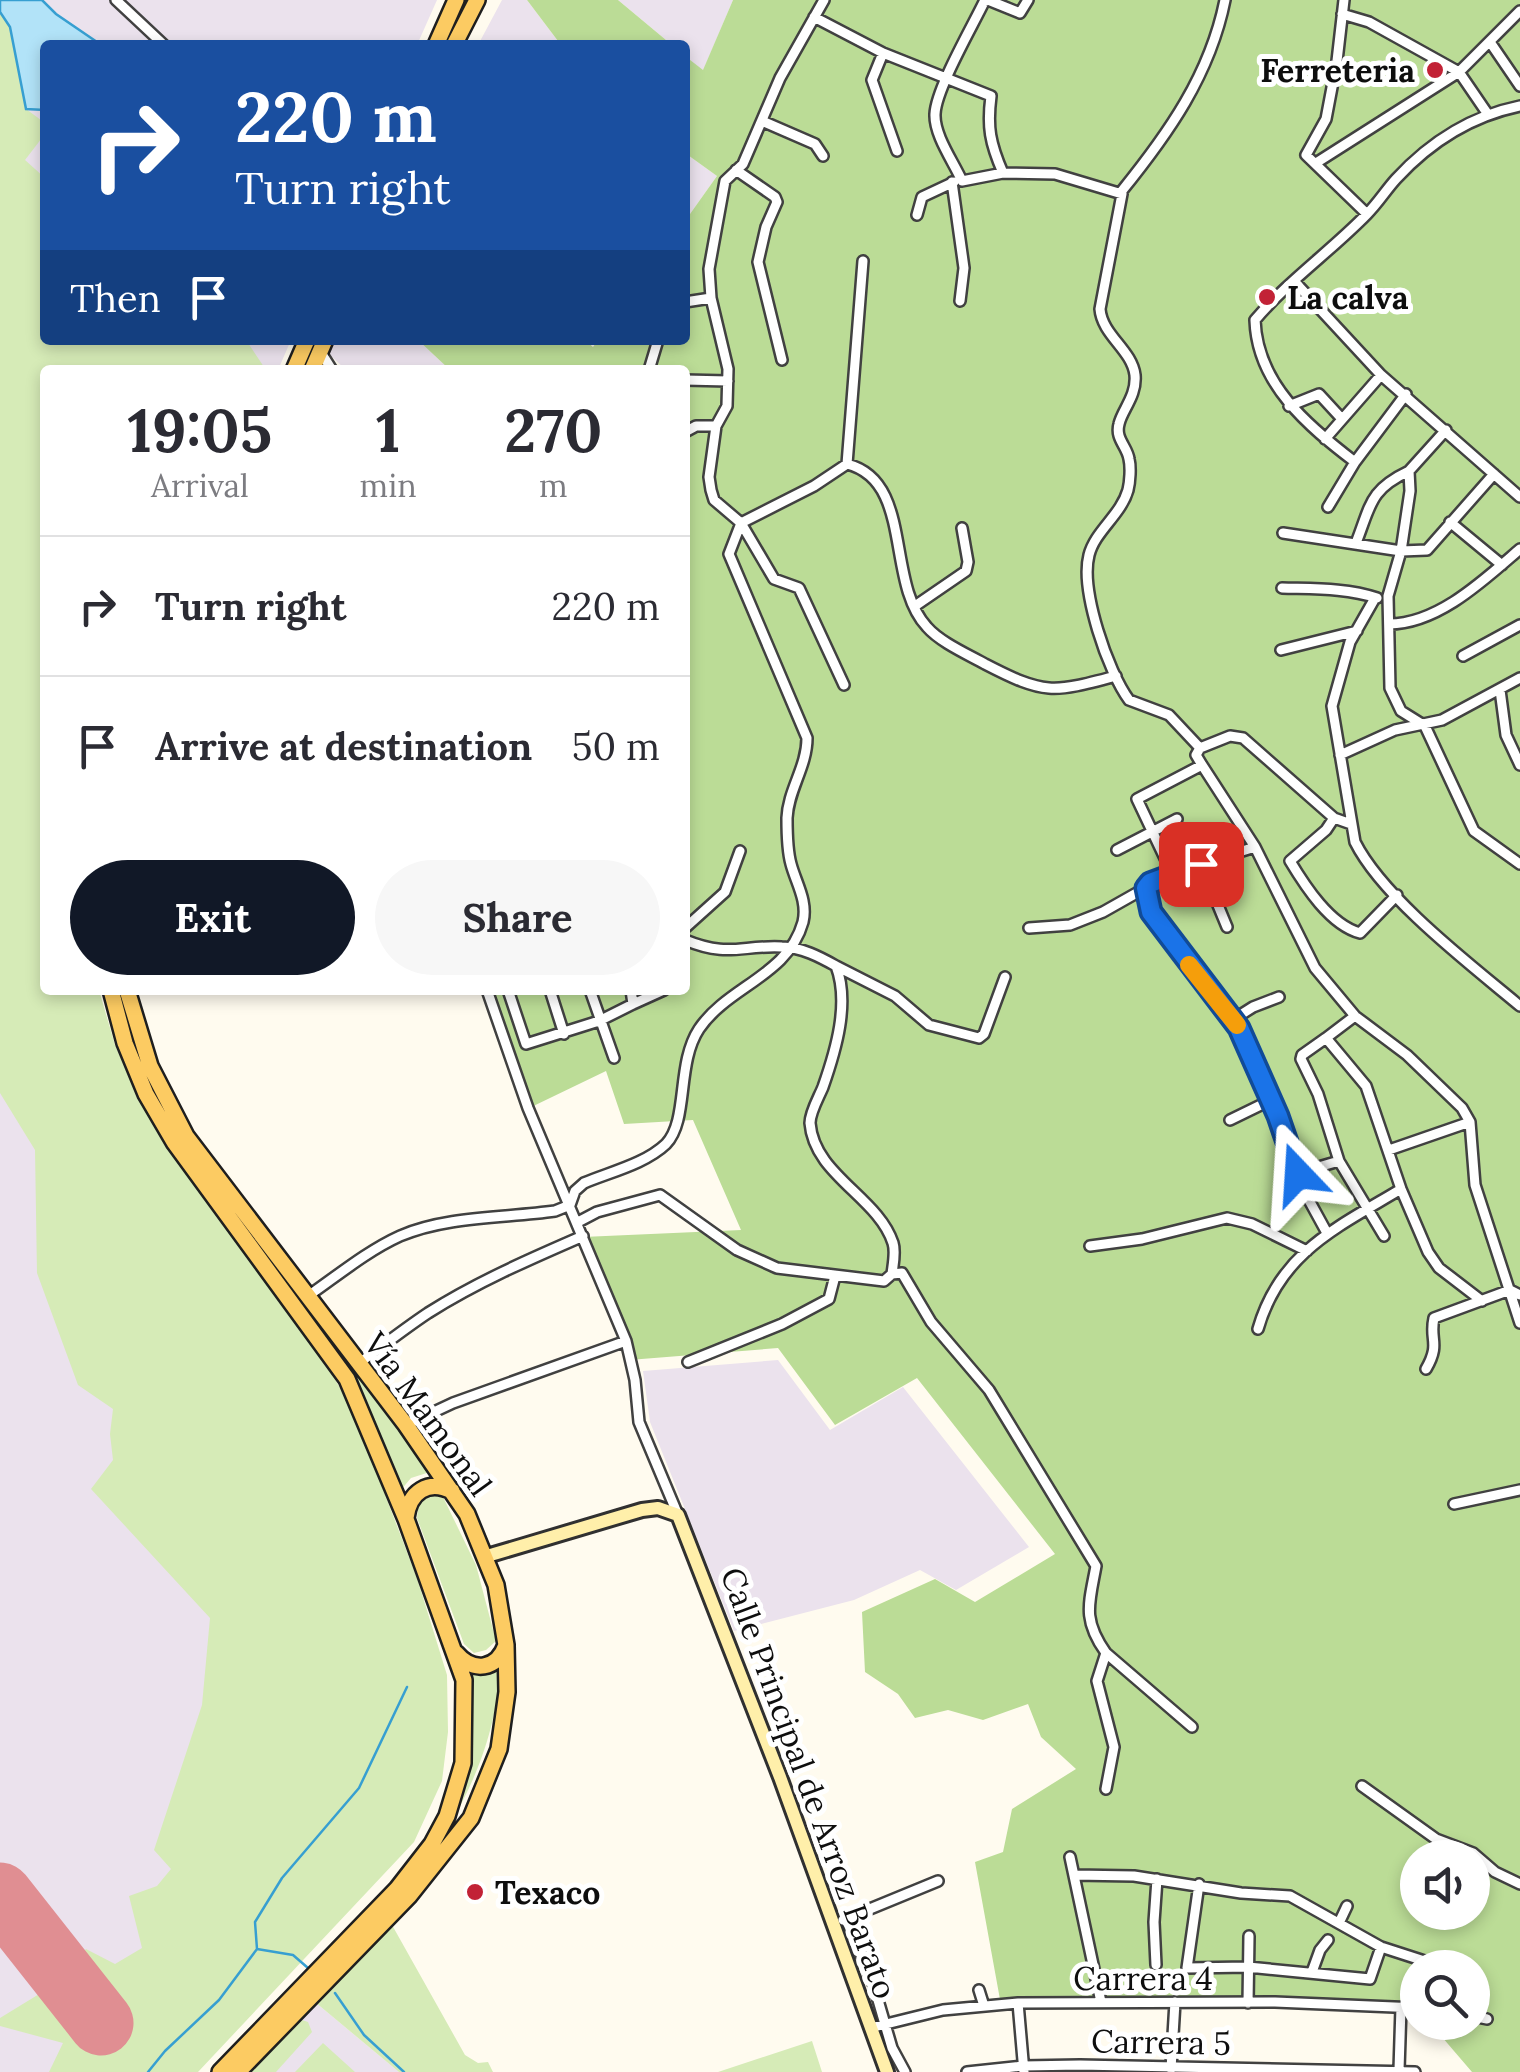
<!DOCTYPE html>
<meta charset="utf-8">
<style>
:root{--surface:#fff;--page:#f7f7f7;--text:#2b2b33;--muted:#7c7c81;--line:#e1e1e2;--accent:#111827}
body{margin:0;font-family:Lora,serif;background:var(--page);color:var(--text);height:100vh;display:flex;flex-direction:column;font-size:38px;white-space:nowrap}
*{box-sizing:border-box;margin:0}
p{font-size:32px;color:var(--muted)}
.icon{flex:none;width:55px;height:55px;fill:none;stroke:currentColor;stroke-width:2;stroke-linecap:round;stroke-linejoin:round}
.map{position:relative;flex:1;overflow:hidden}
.panel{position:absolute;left:40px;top:365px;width:650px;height:630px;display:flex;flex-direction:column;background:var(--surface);border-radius:10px;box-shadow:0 5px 15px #0003}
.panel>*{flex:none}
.guide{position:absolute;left:40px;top:40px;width:650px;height:305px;border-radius:10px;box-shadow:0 5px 15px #0003;background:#1a4fa0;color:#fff;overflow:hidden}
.buttons{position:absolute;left:1400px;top:1840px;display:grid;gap:20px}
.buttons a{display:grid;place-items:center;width:90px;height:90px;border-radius:50%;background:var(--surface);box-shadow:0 5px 15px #0003;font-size:50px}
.pin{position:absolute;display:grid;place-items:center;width:85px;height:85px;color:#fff;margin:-42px;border-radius:20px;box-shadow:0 5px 15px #0006}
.me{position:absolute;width:110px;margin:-55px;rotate:340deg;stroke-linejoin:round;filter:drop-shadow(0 0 8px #0008)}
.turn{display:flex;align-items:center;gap:35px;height:210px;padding:0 30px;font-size:45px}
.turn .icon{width:130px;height:130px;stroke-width:2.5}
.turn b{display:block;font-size:70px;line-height:85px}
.then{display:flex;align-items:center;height:95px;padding:0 30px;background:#0003;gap:20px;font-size:38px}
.eta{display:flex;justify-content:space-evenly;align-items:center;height:170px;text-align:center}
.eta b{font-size:60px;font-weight:700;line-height:70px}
.button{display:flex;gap:20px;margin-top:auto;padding:20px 30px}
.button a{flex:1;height:115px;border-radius:60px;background:var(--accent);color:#fff;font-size:40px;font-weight:700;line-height:115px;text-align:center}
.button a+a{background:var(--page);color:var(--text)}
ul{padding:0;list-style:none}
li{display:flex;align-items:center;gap:30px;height:140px;padding:0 30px;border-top:2px solid var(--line)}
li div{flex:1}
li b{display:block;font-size:38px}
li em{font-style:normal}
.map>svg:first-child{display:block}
.industrial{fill:#ebe2ed}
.green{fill:#d6ebb7}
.forest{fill:#bbdc96;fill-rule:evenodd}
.water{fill:#b2e3f8;stroke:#379fd1;stroke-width:2.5}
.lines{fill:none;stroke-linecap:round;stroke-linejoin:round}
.stream{stroke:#379fd1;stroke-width:2.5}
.runway{stroke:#e08e92;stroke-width:65}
.street-casing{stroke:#414141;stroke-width:14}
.secondary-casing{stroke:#303030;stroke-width:18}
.primary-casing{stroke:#1f1f1f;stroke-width:20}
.street{stroke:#fff;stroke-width:9}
.secondary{stroke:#ffefaa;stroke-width:12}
.primary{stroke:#fccb62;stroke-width:15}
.route-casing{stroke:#114b97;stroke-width:25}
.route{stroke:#1a73e8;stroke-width:18}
.slow{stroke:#f59e0b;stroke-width:18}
.poi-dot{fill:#c22236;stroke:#fff;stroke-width:4}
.labels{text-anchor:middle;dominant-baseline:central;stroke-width:10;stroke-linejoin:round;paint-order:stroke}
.poi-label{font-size:32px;font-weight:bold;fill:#0e0e0e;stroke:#fff;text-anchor:start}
.street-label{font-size:32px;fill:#0e0e0e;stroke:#fff}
</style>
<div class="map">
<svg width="1520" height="2072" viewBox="0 0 1520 2072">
<rect width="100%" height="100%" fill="#fffbef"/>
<path class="industrial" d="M0,0H437L417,45H45V340H291L278,370H45V990L109,1049L176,1181L272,1296L196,2072H0Z
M502,0H527L561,45H478Z
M618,0H733L703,71L685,56V45H672Z
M685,153L717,176L685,221Z
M336,340H418L450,370H346L329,354Z
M778,1360L830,1430L903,1387L1029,1547L956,1590L920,1570L854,1600L734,1631L650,1422L643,1371Z
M315,2002L399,2072H248Z"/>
<path class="green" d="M0,12L10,27L26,109L45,123V134L25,160L45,178V340H246L266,370H45V990H99L115,1045L139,1098L194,1184L324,1360L353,1411L417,1578L447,1675L448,1732L442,1781L414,1842L198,2072H49L63,2043L0,2026V2018L49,1988L86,1949L115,1964L142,1948L129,1896L157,1886L171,1869L154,1850L202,1705L210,1618L91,1489L113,1460L110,1434L113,1409L78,1385L37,1273L35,1150L0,1093Z
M352,1366L430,1472L411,1478L400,1491Z
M435,1491L443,1497L476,1565L496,1641L486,1650L474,1653L464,1644L417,1518L419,1497Z
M501,1667C493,1752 467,1798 423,1870L458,1796L464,1672L487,1675Z
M392,1925L465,2055L478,2063L488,2062L493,2072H399L315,2002Z
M299,2019L308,2022L312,2032L276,2072H249Z
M812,2041L822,2072H718Z
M323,2043L355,2072H356H295Z"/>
<path class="forest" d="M527,0H618L672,45H561Z
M733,0H1520V2072H1472L1430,2023L1472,2022V1968H1418L1417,2008C1279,1999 1140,1993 1001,2005L975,1862L1003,1852L1012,1809L1076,1769L1041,1737L1028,1704L983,1720L948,1710L915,1718L898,1694L865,1672L862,1612L935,1579L975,1602L1055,1554L917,1378L835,1425L778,1348L629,1360L583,1237L741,1230L693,1120L624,1124L606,1071L523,1111L483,990H685V370H450L418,340H585L593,347L598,340H685V221L717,176L685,153V56L703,70ZM1418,1858H1472V1912H1418Z"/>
<path class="water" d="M0,0H42L56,14L97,42L98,45H45V110L26,109L10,27L0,12Z"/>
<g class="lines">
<path class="stream" d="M257,1949L293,1955L308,1968
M335,1993L364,2035L404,2072
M148,2072L165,2051L219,2000L257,1949L255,1922L282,1878L359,1788L407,1687"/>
<path class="runway" d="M0,1895L101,2023"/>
<g class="street-casing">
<path id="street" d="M116,0L164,45
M824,0L780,78L743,164L725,181L709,269L711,298L728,369L727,406L716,426L709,477L711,490L714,500L741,523L774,579L799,588L844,685
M1028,0L1020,13L988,0L984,2C972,27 936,89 935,114C934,135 953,161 962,181L1003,173L1055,174L1122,194L1100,309C1102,335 1132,350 1135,375C1137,396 1122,410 1119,424C1115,439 1127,446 1129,459C1131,467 1130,482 1128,490C1121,515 1095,531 1089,555C1080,590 1108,672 1129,700L1169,715L1200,748L1196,755L1202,765L1255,847L1315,968L1355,1016L1407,1055L1462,1108L1470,1122L1475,1185L1520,1323
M1344,0L1337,61L1326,119L1306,155L1367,214
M1342,14L1369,22L1459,72L1487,113
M814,17L883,53L991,96C987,127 990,143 1003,173
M1490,42L1520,86
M883,53L872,80L897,151
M762,121L815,144L823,156
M1316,163L1459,72L1520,11
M736,170L775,197L777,202L766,227L758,262L782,360
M952,182L964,268L960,301
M1121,192C1168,134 1210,75 1225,0
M917,215L922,197L954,182
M1294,281L1381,375L1520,497
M685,302L711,298
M320,351L332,370
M649,370L658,340
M685,380L728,381
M1289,406L1319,394L1342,419
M1446,430L1409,471L1410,491L1401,551L1388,596L1390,688L1401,711L1425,726L1474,831L1520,864
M685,432L696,426H716
M1325,439L1381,375
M1355,462C1308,426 1257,384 1255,320C1288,281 1331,251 1367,214C1378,203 1386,190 1396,179C1431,141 1471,116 1520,106
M847,464L863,261
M1328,507L1355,462L1406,394
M1450,522L1502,565
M1283,533L1401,551L1427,550L1494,474
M1356,543C1371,505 1369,490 1409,471
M1282,588C1315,589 1347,588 1377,598
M1375,598L1350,642L1332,706L1355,842C1383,898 1471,965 1520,1006
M915,606L966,571L968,562L962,528
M1389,624C1438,624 1484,580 1520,549
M1281,650L1357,631
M1463,656L1520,625
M1500,690L1506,735L1520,765
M1200,748L1230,736L1243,738L1334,818L1351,824
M1340,755L1395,730L1442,720L1520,678
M1334,818L1326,830L1290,861C1305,886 1330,925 1360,933L1397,895
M1117,850L1177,819
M1201,864L1227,927
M1172,873L1137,799L1202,765
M1146,889L1151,912L1239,1028L1277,1115L1304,1191L1327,1233
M685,928L725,892L740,851
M1029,928L1070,925L1103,912L1172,873L1255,847
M685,940C729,958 740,945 782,947C801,947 820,957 836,966C850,1003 836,1050 823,1087C819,1097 810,1112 810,1123C814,1175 878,1197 893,1243C896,1252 893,1265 892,1274
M836,966L895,996L929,1025L979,1038L984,1034L1005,977
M487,990L528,1108L626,1341L635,1380L639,1422L678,1515
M508,990L526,1044L599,1021L633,1004L631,990
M550,990L564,1034
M590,990L614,1058
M633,1004L664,990
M1355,1016L1326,1038L1366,1086L1401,1189L1428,1252L1439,1268L1482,1301
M1234,1019L1253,1007L1279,997
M1326,1038L1302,1055L1301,1059L1318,1094L1339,1161L1384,1236
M1230,1120L1271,1100
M1389,1150L1470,1122
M1298,1173L1339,1161
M578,1222L597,1212L660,1195L737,1250L777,1268L884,1281L892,1274L902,1273L931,1322L989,1390L1096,1566C1089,1604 1082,1619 1106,1653L1097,1681L1114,1747L1106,1789
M1090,1246L1142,1239L1227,1218L1252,1224L1307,1251
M308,1296C337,1276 367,1251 400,1236C446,1216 505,1218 555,1211L570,1205L575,1191L584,1183C610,1172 645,1164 666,1144C689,1120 676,1064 699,1029C728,986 788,976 803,922C808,901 796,883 791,864C787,850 787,833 787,818C788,790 807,767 807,738L729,554L741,523L814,486L847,464C914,481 885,582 927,627C940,642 967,654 985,664C1045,695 1052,693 1116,676
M1258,1329C1280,1252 1338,1227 1401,1189
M688,1362L782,1324L829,1299L835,1276
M358,1364C381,1347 404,1329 428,1313C477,1282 530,1259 583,1236
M1426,1369C1441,1343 1429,1340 1434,1318L1510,1290L1520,1295
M406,1425L453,1403L626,1341
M1454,1504L1520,1490
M1106,1653L1192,1727
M1362,1786L1436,1839L1473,1853L1495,1872L1520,1884
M1070,1857L1101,2002
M1074,1875L1134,1876L1241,1893L1290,1896L1381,1947L1446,1968
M1199,1884L1187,1968L1248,1967L1370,1979L1381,1947
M846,1919L873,1983L892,2048L905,2072
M843,1920L938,1881
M1339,1923L1347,1906
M1156,1965L1154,1922L1157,1879
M1312,1972L1320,1950L1328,1940
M979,1990L984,2006
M1018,2003L1024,2072
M1248,2003L1249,1936
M1472,2016L1487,2019
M870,2028L943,2010L1018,2003L1275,2002L1418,2008
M1171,2069L1175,2002
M1399,2070L1401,2007
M967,2072L1023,2066L1080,2065L1415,2072"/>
</g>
<g class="secondary-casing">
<path id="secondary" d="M487,1556L642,1510L658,1508L678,1515L780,1777L887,2072"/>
</g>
<g class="primary-casing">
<path id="primary" d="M436,45L456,0
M454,45L477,0
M294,370L307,340
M312,370L325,340
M111,990L125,1043L146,1094L174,1142L347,1379L406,1519L464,1680L463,1763L447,1816L432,1844L397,1889L220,2072
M127,990L150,1066L186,1136L406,1425L467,1514L496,1585L506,1645L507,1692L499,1749L471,1818L409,1896L238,2072
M406,1518C409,1492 428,1479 452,1491
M456,1653C473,1673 497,1670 506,1645"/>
</g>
<use href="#street" class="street"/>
<use href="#secondary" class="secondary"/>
<use href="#primary" class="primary"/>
</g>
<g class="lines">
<g class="route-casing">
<path id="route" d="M1201,864L1150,883L1146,888L1151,912L1239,1028L1278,1116L1298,1174"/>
</g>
<use href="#route" class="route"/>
<path class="slow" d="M1189,965L1237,1025"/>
</g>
<g class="poi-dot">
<circle cx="1435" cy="70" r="10"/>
<circle cx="1267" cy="297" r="10"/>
<circle cx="475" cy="1892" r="10"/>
</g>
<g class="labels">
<g class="poi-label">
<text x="1415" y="70" text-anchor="end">Ferreteria</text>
<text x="1287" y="297">La calva</text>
<text x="495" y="1892">Texaco</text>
</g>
<g class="street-label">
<text transform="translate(428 1414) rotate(54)">Vía Mamonal</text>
<text transform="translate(809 1783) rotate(70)">Calle Principal de Arroz Barato</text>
<text x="1143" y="1978">Carrera 4</text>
<text transform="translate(1161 2042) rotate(1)">Carrera 5</text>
</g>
</g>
</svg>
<div class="buttons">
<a><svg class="icon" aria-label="sound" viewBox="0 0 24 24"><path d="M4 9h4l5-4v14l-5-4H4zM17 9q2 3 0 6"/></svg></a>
<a><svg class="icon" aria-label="search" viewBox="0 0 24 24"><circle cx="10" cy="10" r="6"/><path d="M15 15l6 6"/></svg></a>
</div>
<div class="pin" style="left:1201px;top:864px;background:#d93025"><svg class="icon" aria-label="arrive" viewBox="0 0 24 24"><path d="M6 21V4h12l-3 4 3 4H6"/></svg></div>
<svg class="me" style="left:1298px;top:1174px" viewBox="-20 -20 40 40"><path d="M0-17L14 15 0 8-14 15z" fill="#1a73e8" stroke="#fff" stroke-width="4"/></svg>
<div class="guide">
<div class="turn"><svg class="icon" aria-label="right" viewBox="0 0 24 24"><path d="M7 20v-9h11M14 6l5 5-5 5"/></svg><div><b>220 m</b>Turn right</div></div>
<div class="then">Then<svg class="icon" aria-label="arrive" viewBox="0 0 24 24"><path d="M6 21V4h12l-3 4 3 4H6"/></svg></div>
</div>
<section class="panel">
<div class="eta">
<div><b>19:05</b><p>Arrival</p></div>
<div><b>1</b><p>min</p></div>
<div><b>270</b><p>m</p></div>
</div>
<ul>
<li><svg class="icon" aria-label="right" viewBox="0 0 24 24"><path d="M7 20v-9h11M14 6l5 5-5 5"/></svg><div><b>Turn right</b></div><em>220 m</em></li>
<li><svg class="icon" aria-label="arrive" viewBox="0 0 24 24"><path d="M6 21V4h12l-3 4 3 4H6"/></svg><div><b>Arrive at destination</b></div><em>50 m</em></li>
</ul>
<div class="button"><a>Exit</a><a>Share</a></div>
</section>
</div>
